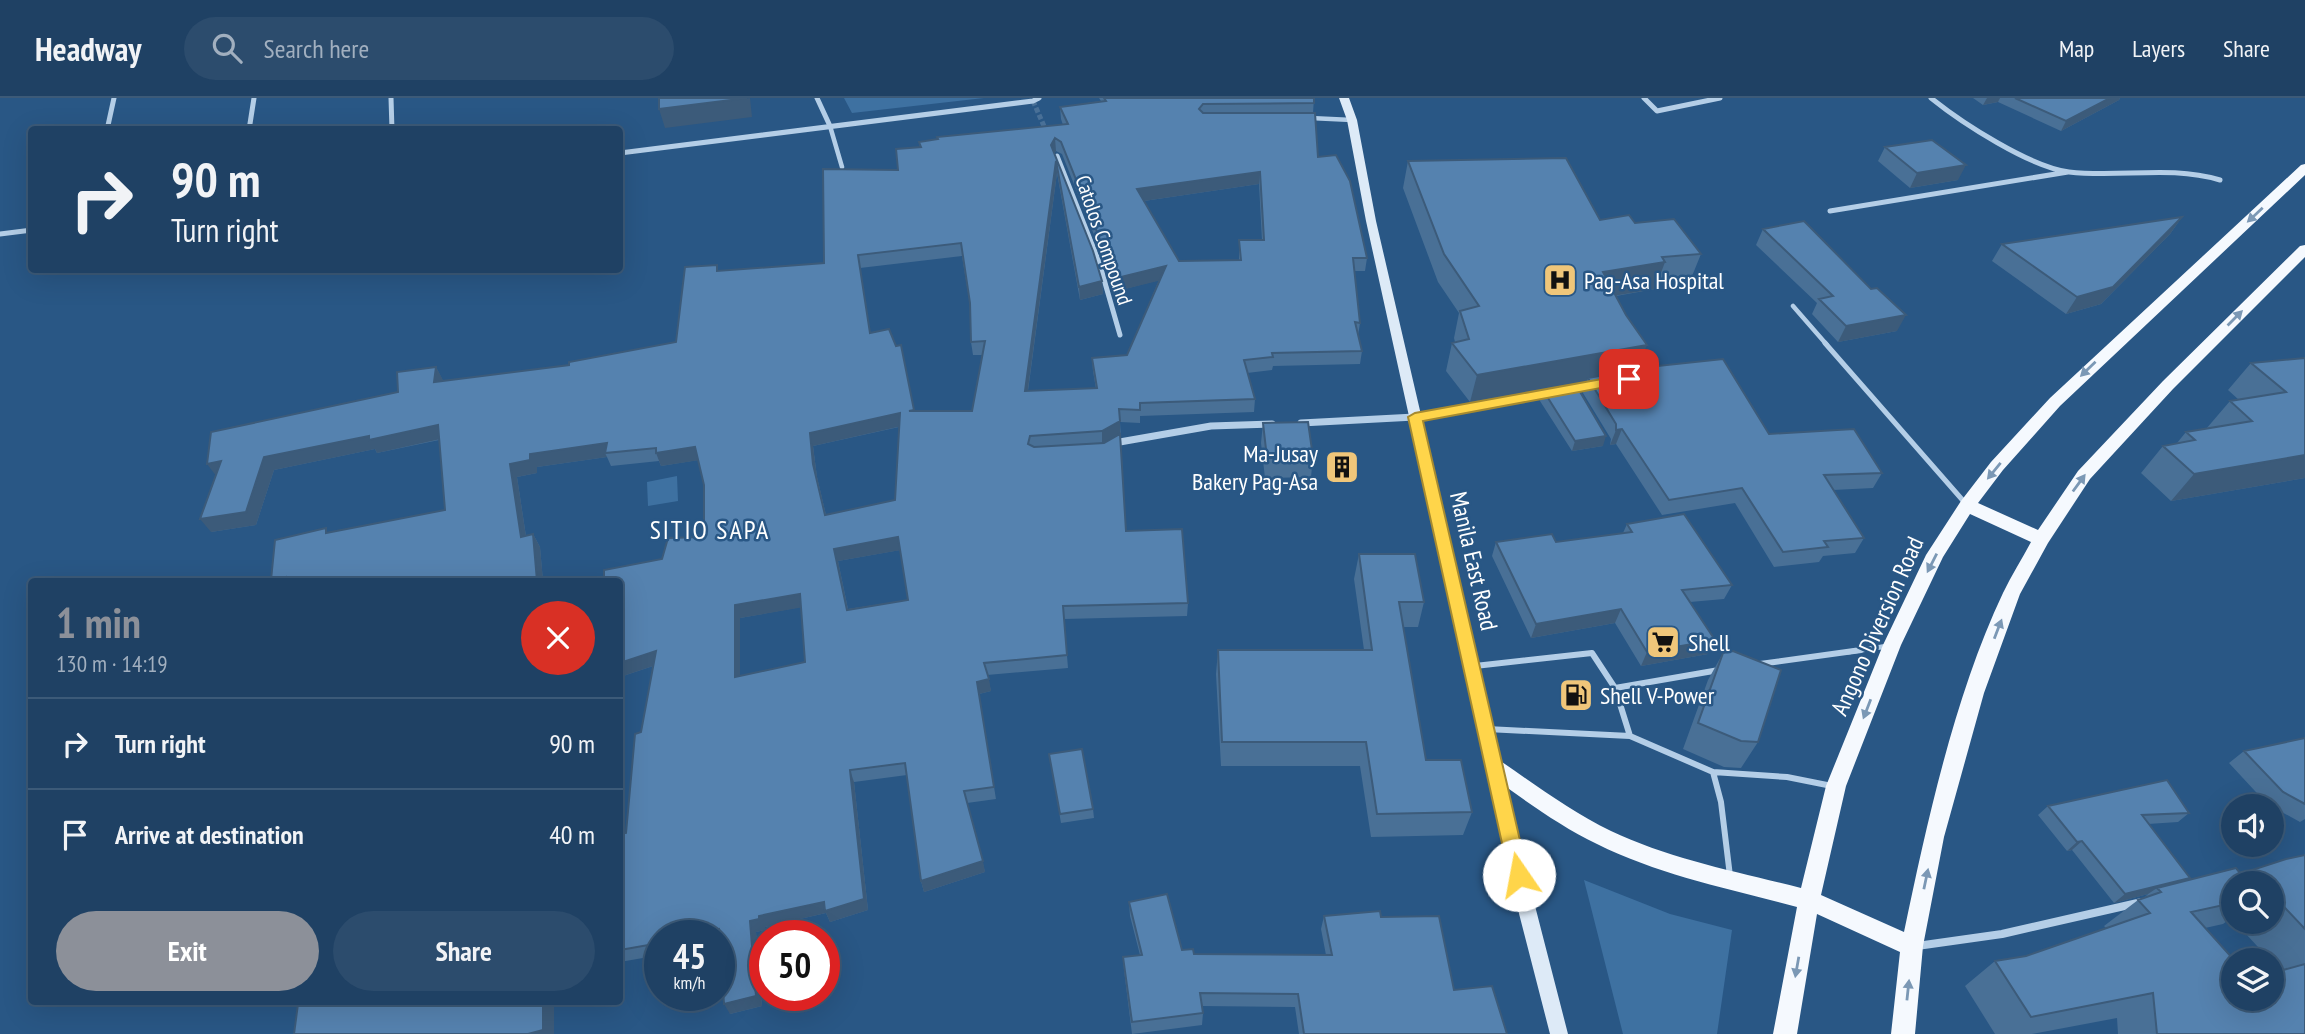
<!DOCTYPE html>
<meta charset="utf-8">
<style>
:root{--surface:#1f4164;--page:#2c4c6d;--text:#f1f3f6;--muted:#a1afbf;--line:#3c5a78;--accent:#8c9099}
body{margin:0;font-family:"PT Sans Narrow",sans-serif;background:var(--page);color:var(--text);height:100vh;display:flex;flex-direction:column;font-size:26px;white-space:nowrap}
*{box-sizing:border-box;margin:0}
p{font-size:23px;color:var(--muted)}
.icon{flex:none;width:38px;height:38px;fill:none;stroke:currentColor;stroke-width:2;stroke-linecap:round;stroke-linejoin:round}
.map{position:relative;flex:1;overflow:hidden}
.side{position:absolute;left:28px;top:480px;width:595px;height:427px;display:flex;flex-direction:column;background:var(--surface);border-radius:7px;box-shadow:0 7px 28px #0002,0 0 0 2px var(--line)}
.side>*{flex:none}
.hud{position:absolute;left:28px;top:28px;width:595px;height:147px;border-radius:7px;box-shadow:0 7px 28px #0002,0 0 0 2px var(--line);background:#1f4164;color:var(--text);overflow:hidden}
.buttons{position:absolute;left:2221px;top:696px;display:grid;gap:14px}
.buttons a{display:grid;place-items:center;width:63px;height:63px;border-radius:50%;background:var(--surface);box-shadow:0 7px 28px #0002,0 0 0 2px var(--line);font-size:35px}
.speed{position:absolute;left:644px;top:822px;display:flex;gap:14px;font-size:35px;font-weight:700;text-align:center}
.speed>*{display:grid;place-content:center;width:91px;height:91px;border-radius:50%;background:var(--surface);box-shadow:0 7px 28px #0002,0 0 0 2px var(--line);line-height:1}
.speed small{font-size:18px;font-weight:400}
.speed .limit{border:10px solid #d22;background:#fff;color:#111}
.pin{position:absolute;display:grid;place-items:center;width:60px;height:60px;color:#fff;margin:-30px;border-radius:14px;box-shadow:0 4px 10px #0006}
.me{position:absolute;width:77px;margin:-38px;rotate:348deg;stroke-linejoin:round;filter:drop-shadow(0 0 5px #0008)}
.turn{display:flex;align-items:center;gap:24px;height:147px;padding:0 28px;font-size:32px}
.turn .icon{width:91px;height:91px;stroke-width:2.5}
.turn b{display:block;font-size:49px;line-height:60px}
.round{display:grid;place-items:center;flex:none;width:74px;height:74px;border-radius:37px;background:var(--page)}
.overview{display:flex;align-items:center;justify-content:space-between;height:119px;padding:0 28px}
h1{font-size:42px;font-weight:700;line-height:52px;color:var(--accent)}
.primary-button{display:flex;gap:14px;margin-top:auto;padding:14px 28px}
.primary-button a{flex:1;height:80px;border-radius:42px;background:var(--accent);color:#fff;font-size:28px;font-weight:700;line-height:80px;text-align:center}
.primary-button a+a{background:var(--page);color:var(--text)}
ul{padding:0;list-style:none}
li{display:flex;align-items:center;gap:21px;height:91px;padding:0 28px;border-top:2px solid var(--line)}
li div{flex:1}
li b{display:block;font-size:26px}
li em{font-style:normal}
header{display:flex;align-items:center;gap:42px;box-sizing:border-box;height:98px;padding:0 35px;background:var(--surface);border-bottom:2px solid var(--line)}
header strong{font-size:33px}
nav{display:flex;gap:38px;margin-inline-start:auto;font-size:24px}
.search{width:490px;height:63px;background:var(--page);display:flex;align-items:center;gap:18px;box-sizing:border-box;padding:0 24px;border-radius:38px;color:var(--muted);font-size:26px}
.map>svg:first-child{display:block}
.green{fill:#3e71a1}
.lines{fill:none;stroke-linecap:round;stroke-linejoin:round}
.street-tunnel{stroke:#497097;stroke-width:5;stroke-dasharray:5 2.5;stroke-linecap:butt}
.lane-far2{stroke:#b4cee7;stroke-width:4.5}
.lane-far1{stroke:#b4cee7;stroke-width:5}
.lane{stroke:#b4cee7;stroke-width:6}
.street-far2{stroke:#b4cee7;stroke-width:5}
.street-far1{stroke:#b4cee7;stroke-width:7}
.street{stroke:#b4cee7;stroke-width:8}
.secondary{fill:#ddeaf7;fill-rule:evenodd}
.primary{fill:#f5f9fe;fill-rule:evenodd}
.wall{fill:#497096;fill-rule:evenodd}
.shaded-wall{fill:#3c5b7a}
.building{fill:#5582af;stroke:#3c5b7a;stroke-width:2;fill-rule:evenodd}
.oneway{fill:#7b98b5}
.route{fill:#ffd54a;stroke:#a68a30;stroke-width:2}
.labels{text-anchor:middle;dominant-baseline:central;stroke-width:5;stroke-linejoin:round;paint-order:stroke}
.far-street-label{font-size:21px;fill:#fff;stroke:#295785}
.poi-label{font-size:24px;fill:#fff;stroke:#295785;text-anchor:start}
.street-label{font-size:24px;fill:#fff;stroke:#295785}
.neighbourhood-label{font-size:26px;letter-spacing:2px;fill:#fff;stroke:#295785}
</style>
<header>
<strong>Headway</strong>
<div class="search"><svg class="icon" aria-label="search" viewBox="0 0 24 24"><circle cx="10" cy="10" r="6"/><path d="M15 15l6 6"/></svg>Search here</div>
<nav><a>Map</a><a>Layers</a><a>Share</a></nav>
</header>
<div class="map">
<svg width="2305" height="936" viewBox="0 0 2305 936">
<rect width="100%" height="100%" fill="#295785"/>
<path class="green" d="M844,0H984L852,15Z
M677,378L678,403L648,408L647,384Z
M1584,782L1670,816L1732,832L1717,936H1623Z"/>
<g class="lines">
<path class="street-tunnel" d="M1033,3L1047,35"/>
<path class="lane-far2" d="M1310,20L1352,22
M830,28L842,69
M1793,208L1827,247"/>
<path class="lane-far1" d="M1825,245L1966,406
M1417,319L1549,295
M1848,554L1888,548"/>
<path class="lane" d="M1760,566L1861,552
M1475,568L1592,555L1615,590L1630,638
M1615,590L1719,572
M1487,631L1630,638L1713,674L1787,679L1832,688
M1713,674L1721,704L1730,778"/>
<path class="street-far2" d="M391,0L392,32
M817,0L830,28
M1644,0L1657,13L1720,0
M1931,0C1962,25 2030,69 2069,74C2120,80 2169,67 2220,82
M107,32L114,0
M249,32L254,0
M620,55L1033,3L1039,0
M1057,58L1099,164L1120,237
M1830,113L2068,74
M0,136L32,132"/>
<path class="street-far1" d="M1301,325L1415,319
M1114,345L1211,328L1272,326"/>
<path class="street" d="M1917,848L2002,836L2142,804"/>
<path class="secondary" d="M1339,0H1349L1357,22L1376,123L1534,804L1568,936H1550L1516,804L1366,123L1347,22Z"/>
<path class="primary" d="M2305,66V77L2060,308L2003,372L1978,405L2038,432L2078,373L2163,283L2300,148L2305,147V159L2173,291L2090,381L2048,445L2020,496L1984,595L1944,739L1923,848L1915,936H1891L1900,854L1817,816L1797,936H1773L1797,809C1730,791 1659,777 1597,746C1558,727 1523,701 1488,676L1485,670L1488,664L1495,661L1502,664C1537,688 1572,714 1611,733C1670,761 1738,774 1801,790L1826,688L1883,547L1926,457L1961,403L1991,364L2050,300L2301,67ZM1970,416L2031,444C2022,461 2011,478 2003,495C1955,596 1927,724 1904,834L1821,797L1846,688L1901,547L1943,459Z"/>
</g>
<path class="wall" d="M1099,0H1314L1313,15L1318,59L1367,160L1365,173H1354L1360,225L1358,238L1362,253L1360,266L1273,268L1272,272L1247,275L1255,301L1254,314L1140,318V325L1120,324L1126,433L1188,505L1187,518L1064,521L1068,570L987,577L991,593L979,596L996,701L967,705L985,774L924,794L921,783L907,677L854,684L868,812L830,824L826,815L765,829V832L756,834L762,908L730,916L720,843L660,838V857L620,864V736L626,735L641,634L653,568L620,579V483L704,439V387L698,362L661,368L659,363L611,368L607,359L537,369V375L517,379L526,438L533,436L540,449L543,483L271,482L329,434L445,412L439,342L377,355L375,351L274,372L256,427L211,434L216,378L398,294L436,269L443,283L569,267L676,244L719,173L824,165L898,72L920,49L919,44L1063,27L1061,21L1060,9L1101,3ZM1056,53L1062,56L1104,162L1113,194L1159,182L1127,257L1092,260L1093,273L1096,291L1028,293L1057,75L1080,202L1103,196L1102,183L1054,55ZM1259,86L1262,142H1239V162L1179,163L1144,103ZM962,158L970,207L971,244L973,257H982L972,313H914L870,235L860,170ZM899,329L895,402L826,417L817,379L813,348ZM900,452L908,502L848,511L838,463ZM801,509L805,564L740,578V520Z
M1973,0H2120L2119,2L2061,33L1998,4L1983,7Z
M1885,49L1958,82L1910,90L1878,63Z
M1408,63L1600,122L1635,125L1701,156L1690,183L1657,186L1655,191L1616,198L1638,271L1769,336L1882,375L1873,390L1833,392L1864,440L1855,455L1823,458L1819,464L1774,469L1735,405L1662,417L1616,346L1610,347L1611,341L1583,295L1587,284L1470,304L1446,273L1452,245L1455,244L1454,240L1459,215L1438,184L1403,90Z
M2182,119L2170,136L2101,206L2066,216L1992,163L2002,146Z
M1763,131L1897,233L1838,244L1812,216L1817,205L1756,147Z
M2305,260V380L2171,403L2141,375L2163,348L2177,345L2186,334L2206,331L2230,303L2239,302L2228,292L2251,265Z
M1543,292L1603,348L1572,353L1540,303Z
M1263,325L1313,359L1311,379L1265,380L1261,345Z
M1627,426L1732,487L1724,501L1690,504L1708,556L1641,568L1615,525L1531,540L1492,458L1496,444H1556L1623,435Z
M1359,456L1424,504L1418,529H1403L1426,662L1472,714L1463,737L1371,739L1360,668H1221L1216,576L1218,552H1364L1354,481Z
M1723,555L1758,644L1741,670L1724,669L1683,651L1708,582Z
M2305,640V721L2300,724L2267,706L2229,665L2244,653Z
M1049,656L1093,711L1094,720L1061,725Z
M2048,708L2189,715L2178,724L2148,726L2187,782L2243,778L2249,773L2305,757V936H2118L2117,920L2032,936H1995L1965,888L1995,863L2026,858L2106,830L2104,828L2138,802L2144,800L2148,796L2114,805L2072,752L2067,753L2038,717ZM2233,786H2272V824H2235L2280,873L2233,901L2205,830L2223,826L2231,820L2233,822Z
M1129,804L1182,852L1194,856L1326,857L1321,831L1324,818L1381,819L1454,892L1507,936H1299L1295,909L1202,908L1203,915L1202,927L1132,936L1124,872L1123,859L1140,857L1130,818Z"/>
<path class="shaded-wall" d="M750,0L752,19L665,30L659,11Z
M1987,0H2000L1998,4L1983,7Z
M2110,0H2120L2119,2L2061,33L2066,23Z
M1055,40L1056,53L1052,60L1051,47Z
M1056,63L1057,75L1026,306L1025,293Z
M1966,67L1958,82L1910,90L1917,75Z
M1260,74L1259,86L1137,104V91Z
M2182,119L2170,136L2101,206L2066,216L2077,199Z
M1665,164L1655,191L1595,201L1603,174Z
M1166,168V181L1113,194V181Z
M1102,183L1103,196L1080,202L1079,189Z
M1906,217L1897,233L1838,244L1846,228Z
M1647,247L1636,275L1588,280L1587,284L1470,304L1477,277Z
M436,269L443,282L441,297L434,284Z
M900,315L902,328L813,348L817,379L813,366L810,335Z
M1120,323V336L1102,346V333Z
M438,327L445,340L377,355L375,351L274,372L256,427L211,434L200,421L264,359L369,338Z
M1622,331L1616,346L1610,347L1616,332Z
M1606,338L1603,348L1572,353L1575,343Z
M607,345L605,355L607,359L537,369V375L517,379L528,452L521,439L510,366L530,356Z
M695,349L700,362L661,368L656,355Z
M2305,357V380L2171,403L2194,376Z
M221,363L217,379L207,366Z
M533,436L540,449L543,483H537Z
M898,439L901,452L838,463L850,524L847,512L834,451Z
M286,479L290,483L271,482Z
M800,496L804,509L740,520V591L735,579V507Z
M1621,511L1615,525L1531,540L1536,526Z
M1715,542L1708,556L1641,568L1647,554Z
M656,553L662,565L620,579V565Z
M989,581L991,593L979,596L996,701L977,584Z
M850,672L854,684L868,812L830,824L826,815L765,829V832L756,834L762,908L730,916L724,906L750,823L759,818Z
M2082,743L2072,752L2067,753L2077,744Z
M983,763L985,774L924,794L921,783Z
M2190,780L2178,789L2157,790L2148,796L2114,805L2125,796Z
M719,831L726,842L719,844V838H693Z
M543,903H554V936H528Z"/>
<path class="building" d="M659,0H747L659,11Z
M1104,0H1314V5L1203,6L1199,11L1203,15H1315L1318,59L1336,57L1350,83L1367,160H1353L1360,225L1355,224L1362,253L1272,255L1273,259L1244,262L1255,301L1140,305V312L1119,311L1120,323L1102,333L1030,338L1028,346L1034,349L1104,345L1120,336L1126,433L1182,431L1188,505L1063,508L1067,557L984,565L989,581L977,584L994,689L964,693L983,763L921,783L905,665L850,672L864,801L825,813L824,804L759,818V821L750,823L756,898L724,906L719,831L693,838H660V845L620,852V736L626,735L635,636L641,634L656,553L620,565V483H604V472L662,461L668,440L704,439V387L695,349L656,355V350L605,355L607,345L530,356V362L510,366L521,439L533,436L537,483H286V479L271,482L275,442L326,430V435L445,412L438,327L369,342V338L264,359L246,414L200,421L221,363L207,366L211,334L398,294L397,274L436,269L434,284L569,267V264L676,244L685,169L717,167V173L824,165L823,71L898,72L896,51L921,49L919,44L938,41L937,39L1068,26L1060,9L1106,3ZM1055,40L1061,44L1103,149L1113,181L1166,168L1127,257L1092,260L1097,290L1025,293L1056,63L1079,189L1102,183L1093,153L1051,47ZM1260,74L1264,142H1239L1241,162L1179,163L1137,91ZM961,145L970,205L971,244L985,243L972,313H909L914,312L901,247L896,248L889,231L870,235L858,157ZM900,315L895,402L825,417L813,366L810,335ZM898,439L908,502L847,512L834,451ZM800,496L805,564L735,579V507Z
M2015,0H2110L2066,23Z
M1932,42L1966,67L1917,75L1885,49Z
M1566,60L1600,122L1629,117L1635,125L1674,121L1701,156L1662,159L1665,164L1603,174L1626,217L1647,247L1477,277L1452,245L1469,241L1460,213L1479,208L1444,156L1408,63Z
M2182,119L2113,189L2077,199L2002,146Z
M1804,123L1871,191L1877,190L1906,217L1846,228L1819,201L1833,198L1763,131Z
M2305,260V357L2194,376L2163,348L2195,342L2186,334L2252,323L2230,303L2286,294L2251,265Z
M1723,261L1769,336L1854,331L1882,375L1824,377L1864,440L1824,443L1828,449L1783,454L1742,390L1669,402L1622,331L1616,332V326L1588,280L1648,269Z
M1576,287L1606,338L1575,343L1543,292Z
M1308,324L1313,359L1267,360L1263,325Z
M1684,416L1732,487L1682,492L1715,542L1647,554L1621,511L1536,526L1496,444L1552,436L1556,444L1632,434L1627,426Z
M1359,456H1415L1424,504H1399L1426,662H1461L1472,714L1377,716L1366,644H1222L1218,552H1372Z
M1733,553L1781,572L1758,644L1741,643L1698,625L1723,555Z
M2305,640V706L2283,694L2244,653Z
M1082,651L1093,711L1060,716L1049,656Z
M2167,682L2189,715L2142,717L2190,780L2125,796L2082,743L2077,744L2048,708Z
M2305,757V831L2272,796V786H2261L2249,773L2286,761Z
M2236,770L2249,786H2233V805L2191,814L2235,863H2233V901H2272V875L2305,866V936H2157L2153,895L2031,919L1995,863L2026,858L2150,815L2138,802L2161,794L2157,790Z
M1167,796L1182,852L1193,851L1194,856L1332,857L1324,818L1380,813L1381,819L1439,818L1454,892L1492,888L1507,936H1304L1298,896L1200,895L1203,915L1132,924L1123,859L1142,857L1129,804Z
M312,903H543V932L528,936H294L298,906Z"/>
<defs><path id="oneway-solid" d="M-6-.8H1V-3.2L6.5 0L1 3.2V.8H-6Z" transform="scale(1.75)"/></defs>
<g class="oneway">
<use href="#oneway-solid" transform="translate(2255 117) rotate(137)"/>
<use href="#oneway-solid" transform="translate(2235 220) rotate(-45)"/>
<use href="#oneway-solid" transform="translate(2088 271) rotate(136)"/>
<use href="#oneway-solid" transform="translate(1994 373) rotate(129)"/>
<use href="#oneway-solid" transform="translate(2079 385) rotate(-54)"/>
<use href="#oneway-solid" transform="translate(1932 465) rotate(117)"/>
<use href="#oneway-solid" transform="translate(1998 531) rotate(-69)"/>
<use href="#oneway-solid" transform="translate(1867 611) rotate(111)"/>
<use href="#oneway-solid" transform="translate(1926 781) rotate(-78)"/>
<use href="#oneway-solid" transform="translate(1797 869) rotate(100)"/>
<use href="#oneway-solid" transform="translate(1908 892) rotate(-84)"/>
</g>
<path class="route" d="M1629,276L1633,278V284L1423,323L1528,777L1526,784L1519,786L1512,784L1509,777L1408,319L1415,315Z"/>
<defs>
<g id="hospital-square" transform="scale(1.75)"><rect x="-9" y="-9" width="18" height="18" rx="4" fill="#efc67a" stroke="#295785"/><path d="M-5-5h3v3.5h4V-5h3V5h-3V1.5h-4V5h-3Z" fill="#111"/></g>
<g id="building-square" transform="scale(1.75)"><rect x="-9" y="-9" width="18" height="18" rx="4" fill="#efc67a" stroke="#295785"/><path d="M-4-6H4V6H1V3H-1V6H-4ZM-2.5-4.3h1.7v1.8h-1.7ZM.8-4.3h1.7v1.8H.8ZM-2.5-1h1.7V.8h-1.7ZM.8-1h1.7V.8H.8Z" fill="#111"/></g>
<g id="supermarket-square" transform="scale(1.75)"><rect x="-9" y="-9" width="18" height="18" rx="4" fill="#efc67a" stroke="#295785"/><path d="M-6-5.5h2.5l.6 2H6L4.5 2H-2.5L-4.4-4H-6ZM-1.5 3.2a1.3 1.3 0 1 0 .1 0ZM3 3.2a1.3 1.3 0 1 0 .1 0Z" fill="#111"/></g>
<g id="fuel-square" transform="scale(1.75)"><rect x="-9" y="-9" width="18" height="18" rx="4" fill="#efc67a" stroke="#295785"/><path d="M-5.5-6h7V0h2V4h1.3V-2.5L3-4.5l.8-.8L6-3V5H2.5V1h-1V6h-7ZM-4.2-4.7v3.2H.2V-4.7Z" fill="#111"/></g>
</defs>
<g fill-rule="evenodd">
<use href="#hospital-square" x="1560" y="182"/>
<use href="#building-square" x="1342" y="369"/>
<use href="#supermarket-square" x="1663" y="544"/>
<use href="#fuel-square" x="1576" y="597"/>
</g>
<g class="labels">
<g class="far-street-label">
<text transform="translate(1104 142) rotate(71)">Catolos Compound</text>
</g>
<g class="poi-label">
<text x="1584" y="182">Pag-Asa Hospital</text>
<text x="1318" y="355" text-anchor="end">Ma-Jusay<tspan x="1318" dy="28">Bakery Pag-Asa</tspan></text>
<text x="1688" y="544">Shell</text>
<text x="1600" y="597">Shell V-Power</text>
</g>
<g class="street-label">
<text transform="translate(1474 463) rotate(77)">Manila East Road</text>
<text transform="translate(1877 528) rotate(-66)">Angono Diversion Road</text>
</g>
<g class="neighbourhood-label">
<text x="710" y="431">SITIO SAPA</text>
</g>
</g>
</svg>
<div class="buttons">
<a><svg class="icon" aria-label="sound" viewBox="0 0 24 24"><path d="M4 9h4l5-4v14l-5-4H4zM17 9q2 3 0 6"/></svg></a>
<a><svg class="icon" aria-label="search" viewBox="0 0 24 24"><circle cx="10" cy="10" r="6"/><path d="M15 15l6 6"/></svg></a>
<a><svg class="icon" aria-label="layers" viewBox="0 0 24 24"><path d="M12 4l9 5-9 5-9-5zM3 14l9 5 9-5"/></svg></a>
</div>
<div class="speed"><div>45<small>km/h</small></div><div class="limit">50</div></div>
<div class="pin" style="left:1629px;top:281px;background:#d93025"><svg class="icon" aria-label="arrive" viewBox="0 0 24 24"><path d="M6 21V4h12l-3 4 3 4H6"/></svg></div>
<svg class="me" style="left:1519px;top:777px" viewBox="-20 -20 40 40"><circle r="19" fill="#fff"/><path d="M0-13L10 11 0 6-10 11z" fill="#ffd54a"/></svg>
<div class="hud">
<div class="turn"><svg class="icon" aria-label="right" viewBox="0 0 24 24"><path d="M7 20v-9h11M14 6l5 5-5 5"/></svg><div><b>90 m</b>Turn right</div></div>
</div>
<section class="side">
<div class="overview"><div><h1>1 min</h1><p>130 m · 14:19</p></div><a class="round" style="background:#d93025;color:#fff"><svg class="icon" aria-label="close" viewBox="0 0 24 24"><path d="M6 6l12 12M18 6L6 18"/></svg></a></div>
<ul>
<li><svg class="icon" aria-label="right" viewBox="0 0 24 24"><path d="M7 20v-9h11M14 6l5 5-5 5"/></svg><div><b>Turn right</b></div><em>90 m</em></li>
<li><svg class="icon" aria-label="arrive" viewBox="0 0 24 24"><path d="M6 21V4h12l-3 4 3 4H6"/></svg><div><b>Arrive at destination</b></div><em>40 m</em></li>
</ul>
<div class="primary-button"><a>Exit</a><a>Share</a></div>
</section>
</div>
